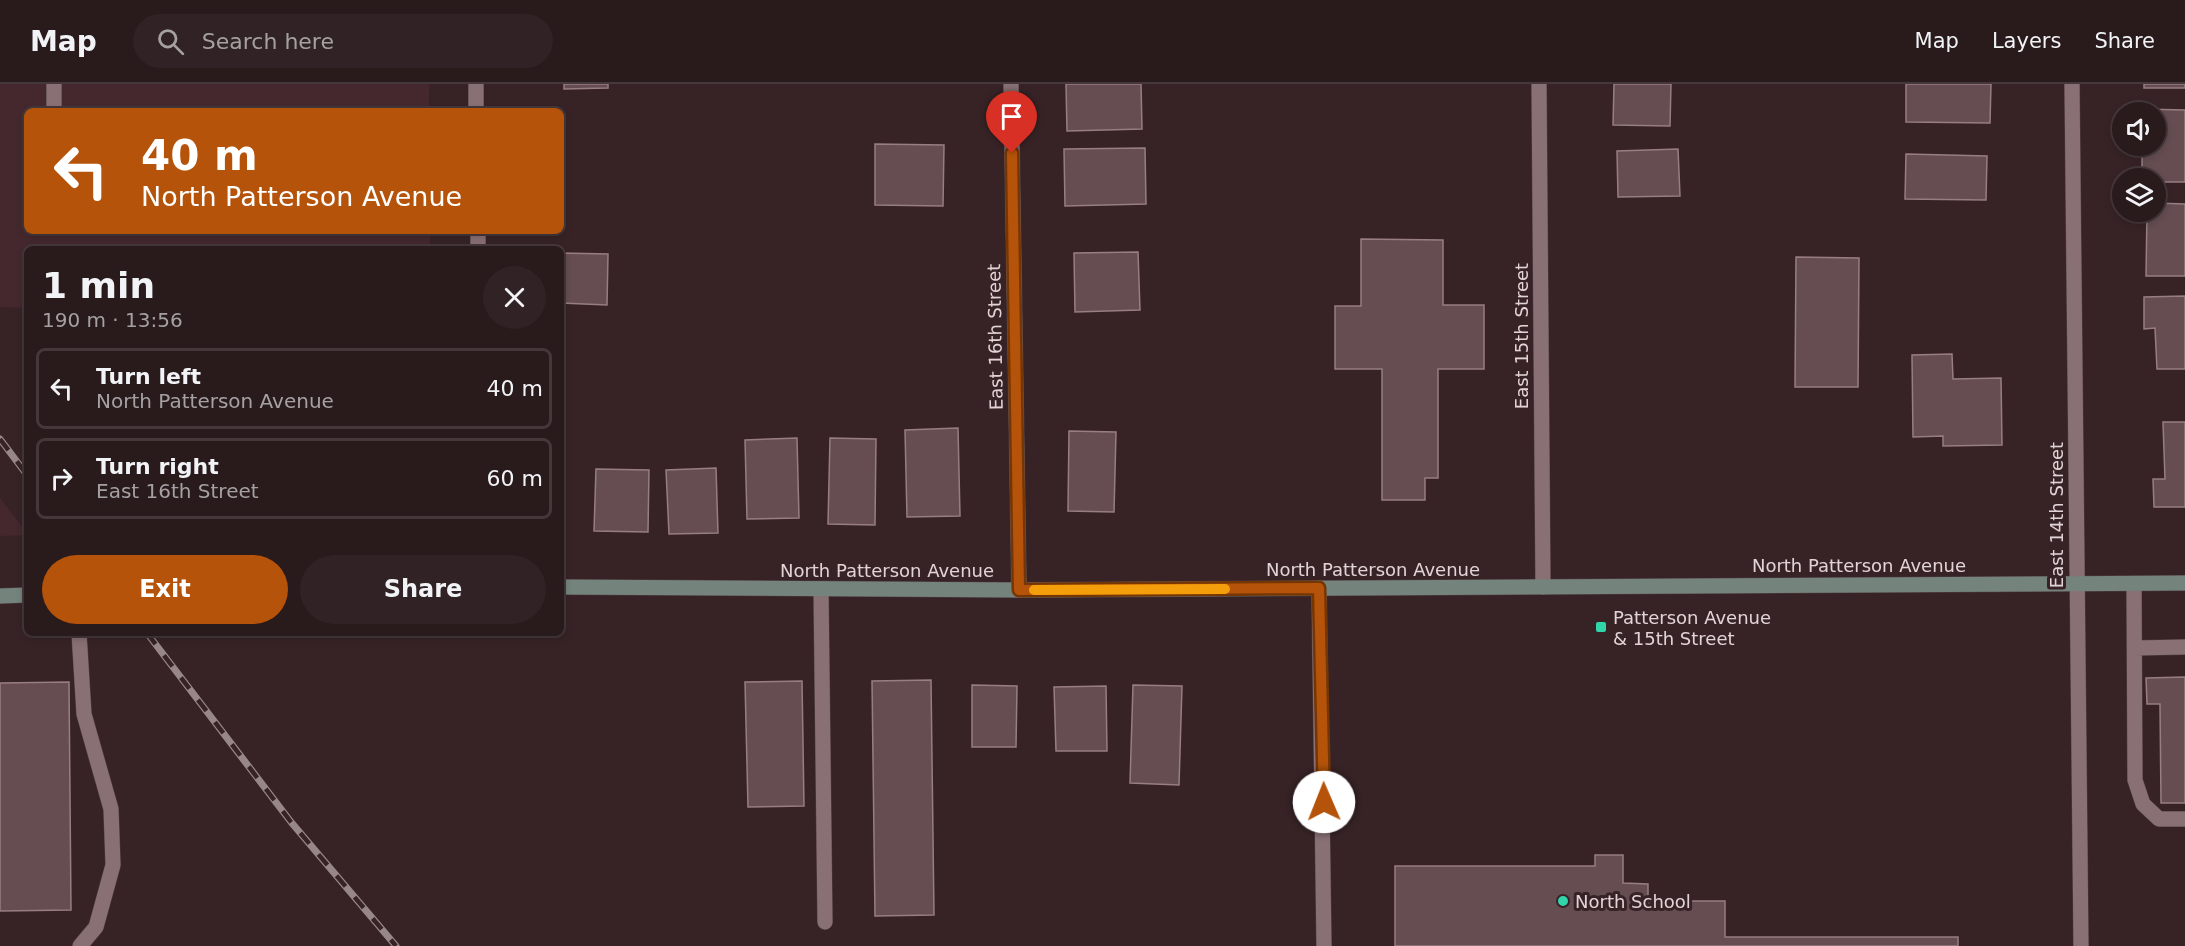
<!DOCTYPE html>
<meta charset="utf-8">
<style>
:root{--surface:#291a1c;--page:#312325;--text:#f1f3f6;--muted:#a5a1a3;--line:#45383b;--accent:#b45309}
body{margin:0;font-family:"DejaVu Sans",sans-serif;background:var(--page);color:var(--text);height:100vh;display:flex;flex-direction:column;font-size:22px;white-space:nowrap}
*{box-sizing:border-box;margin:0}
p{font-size:20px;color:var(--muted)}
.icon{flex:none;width:33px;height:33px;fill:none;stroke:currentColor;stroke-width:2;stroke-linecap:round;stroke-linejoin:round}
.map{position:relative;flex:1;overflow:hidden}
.panel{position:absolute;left:24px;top:162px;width:540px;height:390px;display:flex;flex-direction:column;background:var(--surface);border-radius:9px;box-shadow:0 3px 9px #0003,0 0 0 2px var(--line)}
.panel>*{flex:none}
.banner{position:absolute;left:24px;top:24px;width:540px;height:126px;border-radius:9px;box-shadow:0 3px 9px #0003,0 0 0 2px var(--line);background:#b45309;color:#fff;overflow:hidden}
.controls{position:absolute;left:2112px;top:18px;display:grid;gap:12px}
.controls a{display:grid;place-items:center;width:54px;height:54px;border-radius:50%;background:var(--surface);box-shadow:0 3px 9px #0003,0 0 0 2px var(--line);font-size:30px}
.pin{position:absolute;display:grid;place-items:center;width:51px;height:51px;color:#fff;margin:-62px -26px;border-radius:50% 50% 50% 0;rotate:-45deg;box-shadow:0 0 6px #0007}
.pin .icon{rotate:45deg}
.me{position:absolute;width:66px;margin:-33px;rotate:359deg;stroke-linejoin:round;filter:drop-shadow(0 0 4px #0008)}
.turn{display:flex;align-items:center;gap:21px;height:126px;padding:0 18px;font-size:27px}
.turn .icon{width:78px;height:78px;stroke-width:2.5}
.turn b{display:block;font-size:42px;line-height:51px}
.round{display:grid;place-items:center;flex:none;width:63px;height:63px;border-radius:32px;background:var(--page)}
.overview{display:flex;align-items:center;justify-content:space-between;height:102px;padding:0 18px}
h1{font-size:36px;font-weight:700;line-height:45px}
.cta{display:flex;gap:12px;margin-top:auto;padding:12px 18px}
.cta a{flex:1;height:69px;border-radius:36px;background:var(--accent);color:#fff;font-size:24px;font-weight:700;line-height:69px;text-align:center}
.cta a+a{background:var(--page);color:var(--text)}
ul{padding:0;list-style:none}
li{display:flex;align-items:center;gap:18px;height:81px;margin:0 12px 9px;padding:0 6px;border:3px solid var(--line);border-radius:9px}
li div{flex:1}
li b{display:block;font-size:22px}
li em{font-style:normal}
header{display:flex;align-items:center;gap:36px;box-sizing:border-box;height:84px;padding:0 30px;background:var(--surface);border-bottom:2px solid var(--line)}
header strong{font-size:28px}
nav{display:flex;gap:33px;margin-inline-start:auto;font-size:21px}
.search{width:420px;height:54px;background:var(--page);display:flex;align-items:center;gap:15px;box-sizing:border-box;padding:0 21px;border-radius:33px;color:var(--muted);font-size:22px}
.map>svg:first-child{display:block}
.built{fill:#44282e}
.building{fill:#654d51;stroke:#987e82;stroke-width:1.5}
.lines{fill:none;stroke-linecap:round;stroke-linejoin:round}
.service-casing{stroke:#514043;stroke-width:16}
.minor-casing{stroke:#514043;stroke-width:16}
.secondary-casing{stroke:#514043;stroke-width:16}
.service{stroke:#897074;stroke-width:15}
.minor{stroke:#897074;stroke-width:15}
.secondary{stroke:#74837c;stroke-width:15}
.rail-casing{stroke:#978789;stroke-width:7}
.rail{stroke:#372326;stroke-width:4.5;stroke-dasharray:14;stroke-linecap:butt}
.route-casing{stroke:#753606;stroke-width:15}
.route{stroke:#b45309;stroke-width:10}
.slow{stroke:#f59e0b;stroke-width:10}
.poi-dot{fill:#32d4a9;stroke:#372326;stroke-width:2}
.labels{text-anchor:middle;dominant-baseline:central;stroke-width:6;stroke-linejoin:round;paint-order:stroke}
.street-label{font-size:18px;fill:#e2d4d6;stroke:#372326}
.poi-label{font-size:18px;fill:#e2d4d6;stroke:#372326;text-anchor:start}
</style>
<header>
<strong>Map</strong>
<div class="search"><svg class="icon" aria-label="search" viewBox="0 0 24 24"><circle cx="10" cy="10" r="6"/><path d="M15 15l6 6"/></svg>Search here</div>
<nav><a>Map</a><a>Layers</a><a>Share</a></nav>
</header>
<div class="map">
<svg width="2185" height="862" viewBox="0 0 2185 862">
<rect width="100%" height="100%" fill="#372326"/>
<path class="built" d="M0,0H429V27H27V147H430V165H27V224L0,223Z
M0,414L27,449V451L0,452Z"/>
<path class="building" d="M564,0H608V4L564,5Z
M1066,0H1141L1142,45L1067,47Z
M1614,0H1671L1670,42L1613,41Z
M1906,0H1991L1990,39L1906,38Z
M2144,0H2185V4H2144Z
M2142,25L2185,26V98H2156V94H2142V62H2156V28H2142Z
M875,60L944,61L943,122L875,121Z
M1145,64L1146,120L1065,122L1064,65Z
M1678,65L1680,112L1618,113L1617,67Z
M1906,70L1987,72L1986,116L1905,115Z
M2156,119L2185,120V192H2146L2147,128H2156Z
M1361,155L1443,156V221H1484V285H1438V394H1425V416H1382V285H1335V222H1361Z
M1138,168L1140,226L1075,228L1074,169Z
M561,169L608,170L607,221L561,219Z
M1796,173L1859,174L1858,303H1795Z
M2185,212V285H2157L2155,244L2144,245V213Z
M1952,270L1953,295L2001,294L2002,361L1943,362V352L1913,353L1912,271Z
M2163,338H2185V423H2154L2153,395H2165Z
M958,344L960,432L907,433L905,346Z
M1069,347L1116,348L1114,428L1068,427Z
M797,354L799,434L747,435L745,356Z
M830,354L876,355L875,441L828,440Z
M716,384L718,449L669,450L666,386Z
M596,385L649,386L648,448L594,447Z
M2185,593V719H2161L2160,620H2147L2146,594Z
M931,596L934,831L875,832L872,597Z
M802,597L804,722L748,723L745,598Z
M69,598L71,826L0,827V599Z
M972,601L1017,602L1016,663H972Z
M1133,601L1182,602L1179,701L1130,699Z
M1106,602L1107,667H1056L1054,603Z
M1595,771H1623V799L1648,800V817H1725V853H1958V862H1395V782H1595Z"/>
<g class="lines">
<g class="service-casing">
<path id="service" d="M54,0V27
M2134,500L2135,696L2143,720L2159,735H2185
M1319,504L1324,862
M821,505L825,838
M79,549L84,630L111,725L113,781L96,843L80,862
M2135,564L2185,563"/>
</g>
<g class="minor-casing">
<path id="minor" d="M476,0V27
M1011,0L1019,506
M1539,0L1543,503
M2072,0L2081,862
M478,147V165"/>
</g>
<g class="secondary-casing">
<path id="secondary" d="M561,503L1019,506L2185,499
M0,512L27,511"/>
</g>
<use href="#service" class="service"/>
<use href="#minor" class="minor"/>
<use href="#secondary" class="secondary"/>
<g class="rail-casing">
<path id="rail" d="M0,355L27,391
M147,549L291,738L396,862"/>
</g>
<use href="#rail" class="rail"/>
</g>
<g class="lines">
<g class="route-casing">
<path id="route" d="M1012,69L1019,506L1319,504L1324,718"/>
</g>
<use href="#route" class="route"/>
<path class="slow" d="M1034,506L1225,505"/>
</g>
<g class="poi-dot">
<rect x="1595" y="537" width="12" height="12" rx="3"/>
<circle cx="1563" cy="817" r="6"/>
</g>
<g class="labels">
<g class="street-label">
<text transform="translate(1521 252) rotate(-90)">East 15th Street</text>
<text transform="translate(995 253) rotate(-91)">East 16th Street</text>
<text transform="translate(2056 431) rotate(-90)">East 14th Street</text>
<text x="1859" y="481">North Patterson Avenue</text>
<text x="1373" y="485">North Patterson Avenue</text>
<text x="887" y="486">North Patterson Avenue</text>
</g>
<g class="poi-label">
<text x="1613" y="533">Patterson Avenue<tspan x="1613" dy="21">&amp; 15th Street</tspan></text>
<text x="1575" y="817">North School</text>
</g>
</g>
</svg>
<div class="controls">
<a><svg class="icon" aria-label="sound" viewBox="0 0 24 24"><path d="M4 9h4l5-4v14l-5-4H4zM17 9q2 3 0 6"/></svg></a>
<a><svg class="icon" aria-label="layers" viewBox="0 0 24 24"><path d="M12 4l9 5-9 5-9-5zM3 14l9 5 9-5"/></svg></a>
</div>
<div class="pin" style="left:1012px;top:69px;background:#d93025"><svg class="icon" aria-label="arrive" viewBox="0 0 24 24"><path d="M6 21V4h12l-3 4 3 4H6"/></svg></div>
<svg class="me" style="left:1324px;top:718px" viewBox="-20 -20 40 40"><circle r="19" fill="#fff"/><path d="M0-13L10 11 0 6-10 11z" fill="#b45309"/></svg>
<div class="banner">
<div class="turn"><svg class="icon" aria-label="left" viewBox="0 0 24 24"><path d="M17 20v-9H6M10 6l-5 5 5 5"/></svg><div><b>40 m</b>North Patterson Avenue</div></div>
</div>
<section class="panel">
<div class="overview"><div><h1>1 min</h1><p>190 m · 13:56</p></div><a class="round"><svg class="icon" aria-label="close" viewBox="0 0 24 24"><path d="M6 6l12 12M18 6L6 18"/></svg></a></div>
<ul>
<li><svg class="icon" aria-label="left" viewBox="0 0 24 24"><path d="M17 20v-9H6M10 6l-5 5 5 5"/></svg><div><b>Turn left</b><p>North Patterson Avenue</p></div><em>40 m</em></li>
<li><svg class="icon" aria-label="right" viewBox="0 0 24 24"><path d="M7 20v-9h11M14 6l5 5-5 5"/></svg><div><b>Turn right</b><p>East 16th Street</p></div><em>60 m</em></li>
</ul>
<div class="cta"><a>Exit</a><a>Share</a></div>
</section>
</div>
